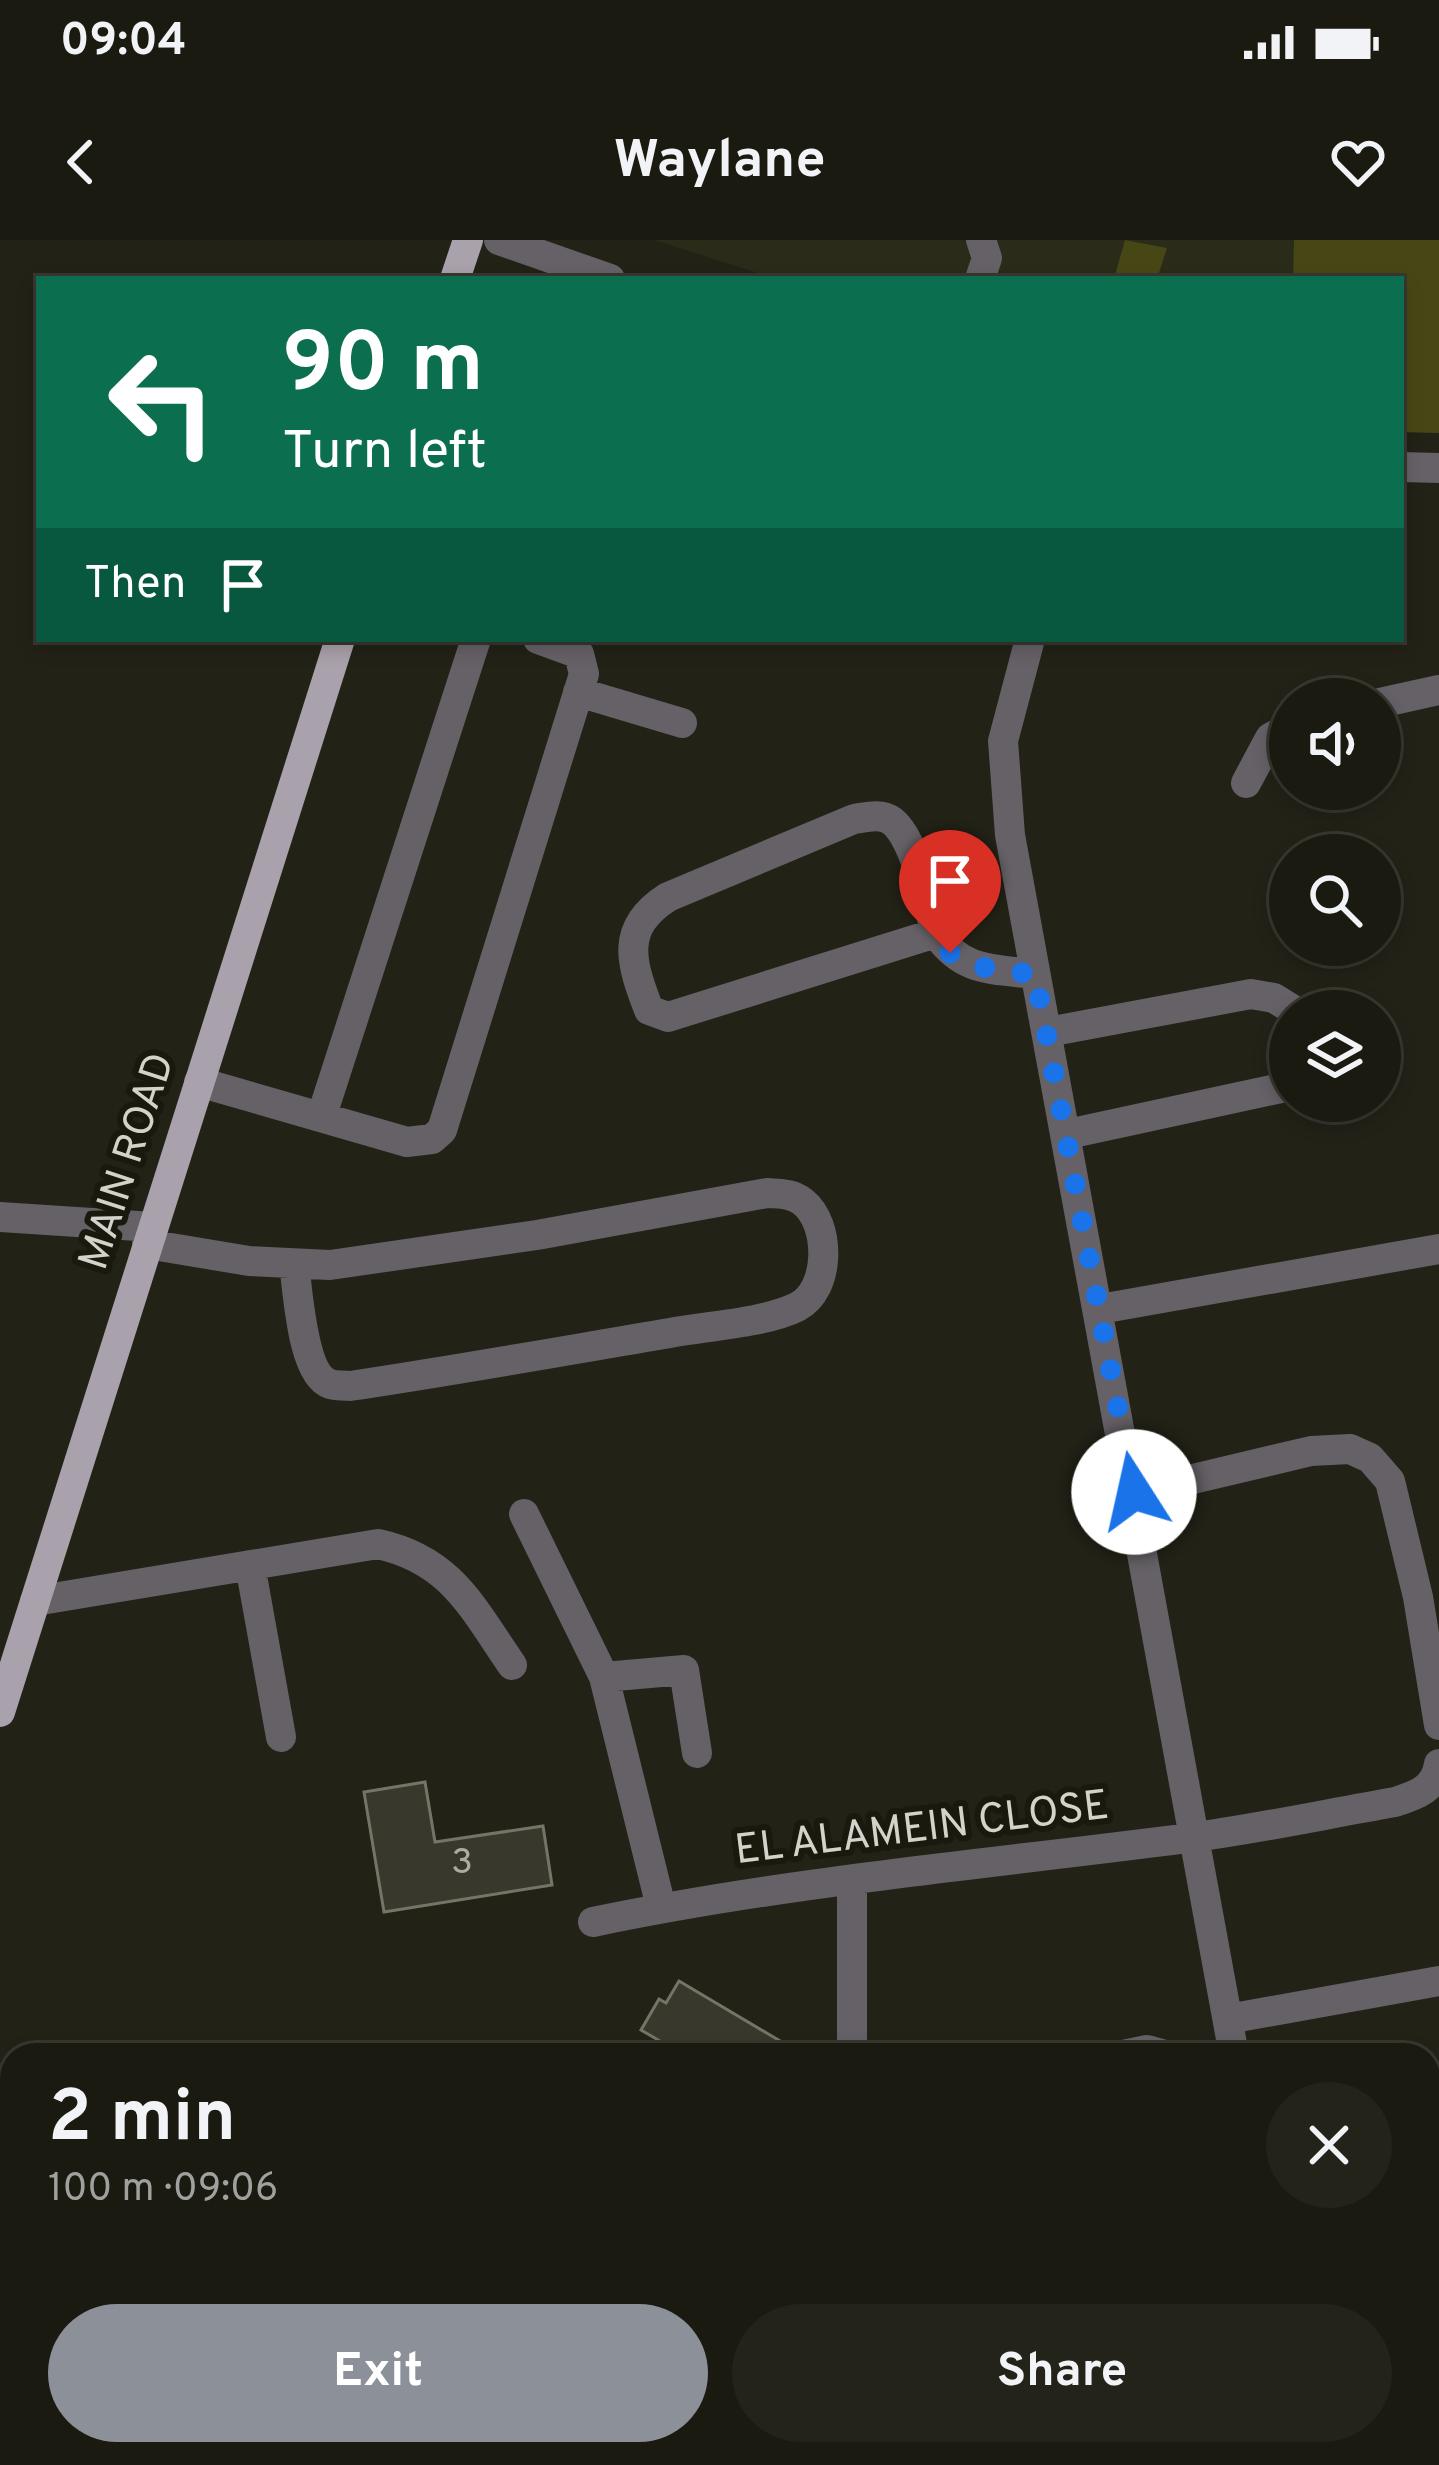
<!DOCTYPE html>
<meta charset="utf-8">
<style>
:root{--surface:#1a1a11;--page:#23231a;--text:#f1f3f6;--muted:#9fa19f;--line:#383831;--accent:#8c9099}
body{margin:0;font-family:Overpass,sans-serif;background:var(--page);color:var(--text);height:100vh;display:flex;flex-direction:column;font-size:45px;white-space:nowrap}
*{box-sizing:border-box;margin:0}
p{font-size:39px;color:var(--muted)}
.icon{flex:none;width:66px;height:66px;fill:none;stroke:currentColor;stroke-width:2;stroke-linecap:round;stroke-linejoin:round}
.map{position:relative;flex:1;overflow:hidden}
.details{position:absolute;left:0px;top:1803px;width:1440px;height:423px;display:flex;flex-direction:column;background:var(--surface);border-radius:36px 36px 0 0;box-shadow:0 6px 18px #0003,0 0 0 3px var(--line)}
.details>*{flex:none}
.hud{position:absolute;left:36px;top:36px;width:1368px;height:366px;border-radius:0px;box-shadow:0 6px 18px #0003,0 0 0 3px var(--line);background:#0b6e4f;color:#fff;overflow:hidden}
.buttons{position:absolute;left:1269px;top:438px;display:grid;gap:24px}
.buttons a{display:grid;place-items:center;width:132px;height:132px;border-radius:50%;background:var(--surface);box-shadow:0 6px 18px #0003,0 0 0 3px var(--line);font-size:60px}
.pin{position:absolute;display:grid;place-items:center;width:102px;height:102px;color:#fff;margin:-123px -51px;border-radius:50% 50% 50% 0;rotate:-45deg;box-shadow:0 0 12px #0007}
.pin .icon{rotate:45deg}
.me{position:absolute;width:132px;margin:-66px;rotate:350deg;stroke-linejoin:round;filter:drop-shadow(0 0 9px #0008)}
.turn{display:flex;align-items:center;gap:42px;height:252px;padding:0 48px;font-size:54px}
.turn .icon{width:156px;height:156px;stroke-width:2.5}
.turn b{display:block;font-size:84px;line-height:102px}
.then{display:flex;align-items:center;height:114px;padding:0 48px;background:#0003;gap:24px;font-size:45px}
.round{display:grid;place-items:center;flex:none;width:126px;height:126px;border-radius:63px;background:var(--page)}
.head{display:flex;align-items:center;justify-content:space-between;height:204px;padding:0 48px}
h1{font-size:72px;font-weight:700;line-height:90px}
.cta{display:flex;gap:24px;margin-top:auto;padding:24px 48px}
.cta a{flex:1;height:138px;border-radius:72px;background:var(--accent);color:#fff;font-size:48px;font-weight:700;line-height:138px;text-align:center}
.cta a+a{background:var(--page);color:var(--text)}
.status{display:flex;justify-content:space-between;align-items:center;height:84px;padding:0 60px;background:var(--surface);direction:ltr}
.status svg{height:33px;fill:currentColor}
header{display:flex;justify-content:space-between;align-items:center;height:156px;padding:0 48px;background:var(--surface);font-size:54px;font-weight:700}
.map>svg:first-child{display:block}
.built{fill:#2b2b19}
.green{fill:#474716}
.building{fill:#38382c;stroke:#747567;stroke-width:3}
.lines{fill:none;stroke-linecap:round;stroke-linejoin:round}
.minor{stroke:#656166;stroke-width:30}
.major{stroke:#a9a1ab;stroke-width:30}
.route{stroke:#1a73e8;stroke-width:21;stroke-dasharray:0 37.8}
.labels{text-anchor:middle;dominant-baseline:central;stroke-width:12;stroke-linejoin:round;paint-order:stroke}
.number-label{font-size:36px;fill:#acaca3}
.street-label{font-size:42px;fill:#d3d3cb;stroke:#19190e}
</style>
<div class="status"><b>09:04</b><svg viewBox="0 0 49 12"><path d="M0 12V9h3v3zM5 12V6h3v6zM10 12V3h3v9zM15 12V0h3v12zM26 1h20v11H26zM47 4h2v5h-2z"/></svg></div>
<header><svg class="icon" aria-label="back" viewBox="0 0 24 24"><path d="M15 5l-7 7 7 7"/></svg>Waylane<svg class="icon" aria-label="heart" viewBox="0 0 24 24"><path d="M12 20l-8-8c-3-5 5-10 8-4 3-6 11-1 8 4z"/></svg></header>
<div class="map">
<svg width="1439" height="2225" viewBox="0 0 1439 2225">
<rect width="100%" height="100%" fill="#222217"/>
<path class="built" d="M654,0H1439V193L1401,192V39H777Z"/>
<path class="green" d="M1125,0L1167,8L1157,39H1114Z
M1294,0H1439V193L1401,192V39H1293Z"/>
<path class="building" d="M425,1542L435,1602L543,1586L552,1645L384,1672L364,1552Z
M679,1741L792,1808L788,1815H684L641,1790L659,1759L666,1763Z
M1373,2214H1428L1430,2225H1375Z"/>
<g class="lines">
<path class="minor" d="M499,0L610,39
M980,39L987,18L981,0
M1401,227L1439,228
M1030,399L1003,501L1010,595L1234,1815
M578,452L682,483
M1380,463L1439,450
M1246,543L1270,498L1290,487
M936,693C927,664 916,600 892,581C881,573 867,577 854,579L668,657C619,688 631,723 649,770L668,777L936,693C962,732 991,729 1035,734
M1048,792L1251,754L1274,758L1295,771
M199,842L407,902L432,899L442,890L584,434L579,414L538,399
M322,875L476,399
M1068,894L1281,848L1290,840
M0,977L153,987
M147,1004L249,1021L330,1025L537,995L767,953C780,954 792,953 803,962C831,984 831,1050 797,1067C764,1083 707,1086 670,1093C563,1111 457,1130 350,1146C343,1145 336,1146 330,1144C302,1135 298,1051 294,1024
M1100,1069L1439,1009
M1134,1253L1311,1211L1350,1209L1370,1218L1390,1241L1418,1357L1439,1485
M524,1274L604,1437L661,1667
M250,1325L281,1497
M35,1361L378,1304C451,1320 472,1367 512,1425
M604,1437L684,1430L697,1513
M852,1640V1815
M593,1682C789,1641 990,1624 1188,1598C1257,1589 1326,1574 1395,1562C1417,1555 1435,1549 1439,1524
M1228,1779L1439,1741
M1123,1815L1147,1810L1165,1815
M1428,1925L1439,1924
M1428,2027L1439,2025
M549,2214L550,2225
M804,2214L856,2215
M1307,2214L1309,2225
M213,2216L216,2214
M384,2225L388,2214"/>
<path class="major" d="M455,39L468,0
M0,1472L340,399"/>
</g>
<g class="lines">
<path class="route" d="M950,713C976,730 1005,731 1035,734L1134,1252"/>
</g>
<g class="labels">
<g class="number-label">
<text x="462" y="1624">3</text>
</g>
<g class="street-label">
<text transform="translate(129 922) rotate(-72)">MAIN ROAD</text>
<text transform="translate(922 1590) rotate(-7)">EL ALAMEIN CLOSE</text>
</g>
</g>
</svg>
<div class="buttons">
<a><svg class="icon" aria-label="sound" viewBox="0 0 24 24"><path d="M4 9h4l5-4v14l-5-4H4zM17 9q2 3 0 6"/></svg></a>
<a><svg class="icon" aria-label="search" viewBox="0 0 24 24"><circle cx="10" cy="10" r="6"/><path d="M15 15l6 6"/></svg></a>
<a><svg class="icon" aria-label="layers" viewBox="0 0 24 24"><path d="M12 4l9 5-9 5-9-5zM3 14l9 5 9-5"/></svg></a>
</div>
<div class="pin" style="left:950px;top:713px;background:#d93025"><svg class="icon" aria-label="arrive" viewBox="0 0 24 24"><path d="M6 21V4h12l-3 4 3 4H6"/></svg></div>
<svg class="me" style="left:1134px;top:1252px" viewBox="-20 -20 40 40"><circle r="19" fill="#fff"/><path d="M0-13L10 11 0 6-10 11z" fill="#1a73e8"/></svg>
<div class="hud">
<div class="turn"><svg class="icon" aria-label="left" viewBox="0 0 24 24"><path d="M17 20v-9H6M10 6l-5 5 5 5"/></svg><div><b>90 m</b>Turn left</div></div>
<div class="then">Then<svg class="icon" aria-label="arrive" viewBox="0 0 24 24"><path d="M6 21V4h12l-3 4 3 4H6"/></svg></div>
</div>
<section class="details">
<div class="head"><div><h1>2 min</h1><p>100 m · 09:06</p></div><a class="round"><svg class="icon" aria-label="close" viewBox="0 0 24 24"><path d="M6 6l12 12M18 6L6 18"/></svg></a></div>
<div class="cta"><a>Exit</a><a>Share</a></div>
</section>
</div>
